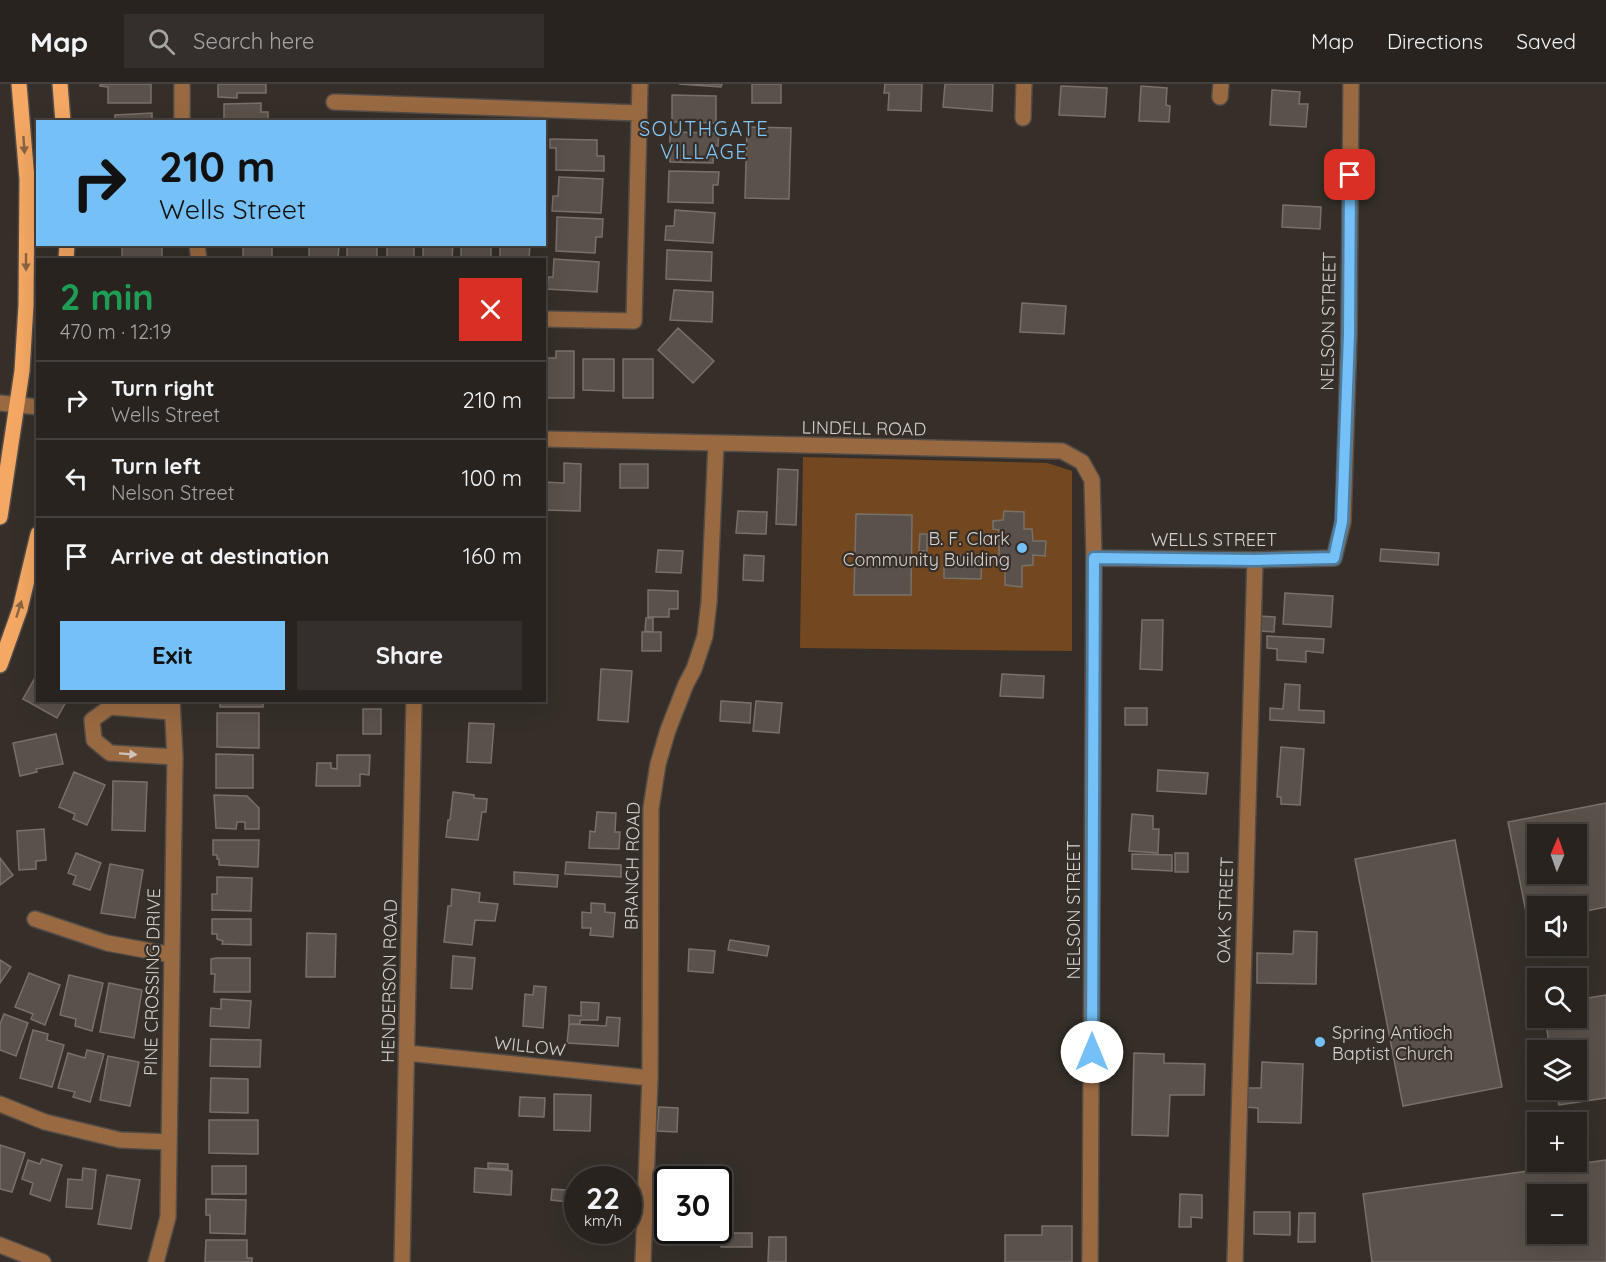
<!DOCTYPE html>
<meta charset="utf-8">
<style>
:root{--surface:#28231f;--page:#342f2c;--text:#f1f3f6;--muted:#a5a4a4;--line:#44403d;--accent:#75c0f6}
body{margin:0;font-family:Quicksand,sans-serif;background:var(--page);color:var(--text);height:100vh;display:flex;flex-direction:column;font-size:22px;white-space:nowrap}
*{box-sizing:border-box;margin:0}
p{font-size:20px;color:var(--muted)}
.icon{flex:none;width:33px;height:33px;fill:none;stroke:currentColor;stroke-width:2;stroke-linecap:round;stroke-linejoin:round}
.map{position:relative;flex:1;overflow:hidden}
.drawer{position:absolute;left:36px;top:174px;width:510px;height:444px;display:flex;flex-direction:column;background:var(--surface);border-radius:0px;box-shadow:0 6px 24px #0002,0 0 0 2px var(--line)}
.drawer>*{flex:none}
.banner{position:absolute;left:36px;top:36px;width:510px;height:126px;border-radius:0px;box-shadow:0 6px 24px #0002,0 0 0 2px var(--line);background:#75c0f6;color:#111;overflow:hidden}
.needle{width:39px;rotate:2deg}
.controls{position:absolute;left:1527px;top:740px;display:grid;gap:12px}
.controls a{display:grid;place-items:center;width:60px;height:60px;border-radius:0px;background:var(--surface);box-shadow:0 6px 24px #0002,0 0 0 2px var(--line);font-size:30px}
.speed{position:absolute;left:564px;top:1082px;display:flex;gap:12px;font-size:30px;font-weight:700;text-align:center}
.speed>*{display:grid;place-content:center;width:78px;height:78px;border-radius:50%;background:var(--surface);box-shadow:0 6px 24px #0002,0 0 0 2px var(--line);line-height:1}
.speed small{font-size:15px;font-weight:400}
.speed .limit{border:3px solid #111;border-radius:9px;background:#fff;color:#111}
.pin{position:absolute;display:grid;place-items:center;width:51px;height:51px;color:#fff;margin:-26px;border-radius:12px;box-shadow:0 3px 9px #0006}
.me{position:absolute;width:66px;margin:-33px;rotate:0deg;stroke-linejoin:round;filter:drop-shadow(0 0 4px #0008)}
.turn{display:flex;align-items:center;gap:21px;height:126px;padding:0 24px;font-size:27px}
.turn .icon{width:78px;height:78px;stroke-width:2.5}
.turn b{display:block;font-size:42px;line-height:51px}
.round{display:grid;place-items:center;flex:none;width:63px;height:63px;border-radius:0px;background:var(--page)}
.overview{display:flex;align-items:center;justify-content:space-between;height:102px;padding:0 24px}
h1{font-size:36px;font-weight:800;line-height:45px;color:#1e9e55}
.button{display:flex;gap:12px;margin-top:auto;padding:12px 24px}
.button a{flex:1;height:69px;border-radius:0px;background:var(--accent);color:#111;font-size:24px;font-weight:800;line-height:69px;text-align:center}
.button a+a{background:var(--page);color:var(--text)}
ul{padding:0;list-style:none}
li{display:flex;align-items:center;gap:18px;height:78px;padding:0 24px;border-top:2px solid var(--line)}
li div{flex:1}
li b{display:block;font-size:22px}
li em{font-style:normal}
header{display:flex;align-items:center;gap:36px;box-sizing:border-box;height:84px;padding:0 30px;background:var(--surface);border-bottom:2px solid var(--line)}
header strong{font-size:28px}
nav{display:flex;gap:33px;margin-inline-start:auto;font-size:21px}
.search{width:420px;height:54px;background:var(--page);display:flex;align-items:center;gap:15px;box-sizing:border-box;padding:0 21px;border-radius:0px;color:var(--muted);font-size:22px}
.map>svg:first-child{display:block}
.green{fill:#734821}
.building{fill:#59514a;stroke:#797069;stroke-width:1.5;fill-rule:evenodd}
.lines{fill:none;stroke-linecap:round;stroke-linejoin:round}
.minor-casing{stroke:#534c47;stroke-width:18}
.major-casing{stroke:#534c47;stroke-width:18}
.minor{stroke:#996a42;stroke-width:15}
.major{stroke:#f4a863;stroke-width:15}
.oneway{fill:#8c6543}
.oneway2{fill:#cec2b9}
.route-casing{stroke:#4c7da0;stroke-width:15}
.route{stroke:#75c0f6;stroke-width:10}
.poi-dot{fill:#75c0f6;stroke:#362f29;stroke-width:2}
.labels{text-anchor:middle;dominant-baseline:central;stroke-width:4.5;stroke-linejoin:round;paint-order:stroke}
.street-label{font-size:18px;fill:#d7d2ce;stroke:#362f29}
.poi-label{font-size:18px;fill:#d7d2ce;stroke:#362f29;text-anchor:end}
.neighbourhood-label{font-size:20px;letter-spacing:1.5px;fill:#82c7f9;stroke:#362f29}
</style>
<header>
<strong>Map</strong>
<div class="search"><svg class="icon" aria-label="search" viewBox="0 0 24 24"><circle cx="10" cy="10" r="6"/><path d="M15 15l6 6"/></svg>Search here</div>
<nav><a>Map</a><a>Directions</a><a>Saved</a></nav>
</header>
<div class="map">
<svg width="1606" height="1178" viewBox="0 0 1606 1178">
<rect width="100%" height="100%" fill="#362f29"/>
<path class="green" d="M803,373L1047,379L1072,387V567L800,564Z"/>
<path class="building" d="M100,0H151V19H108V3L100,2Z
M218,0H266V9H237V14L218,13Z
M679,0H722L721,3Z
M752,0H781V19H752Z
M885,0H922L921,27L888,26L889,9H884Z
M945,0H993L992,27L943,23Z
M1061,2L1107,4L1105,33L1059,31Z
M1141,2L1167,4L1166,21L1170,22L1169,38L1139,37Z
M1272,6L1300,8L1299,20H1308L1306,43L1270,41Z
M672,11L716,12V39L672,38Z
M261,19V28H268V38H220V36L224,35V20Z
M152,29V38H115V31Z
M747,43L791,44L789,115L745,114Z
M670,48L719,49L718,62L714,61L713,79L670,78Z
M550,55L597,56V72H604V87L556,86V64H550Z
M669,87L719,88L718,101H713V119L668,118Z
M559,93L603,95L601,129L552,127L553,112H558Z
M1283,121L1321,123L1320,145L1282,143Z
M675,126L715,129L713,159L665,156L666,142H674Z
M557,133L603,135L602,153H596L595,169L556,167Z
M122,160H162V174H122Z
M243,160H272V176H243Z
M309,160H339L338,176H309Z
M347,160H377V176H347Z
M387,160H414V176H387Z
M423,160H453L452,176H423Z
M461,160H491V176H461Z
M500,160H530L529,176H500Z
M667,166L712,168L711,197L666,195Z
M554,175L599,178L597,208L547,205L548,193H553Z
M674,206L713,208L712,238L670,236Z
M1022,219L1066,222L1064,250L1020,248Z
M678,244L714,277L693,299L658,266Z
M556,267H574V314H544V274H556Z
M583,275H614V307L583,306Z
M623,275H653V314H623Z
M564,379L581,380L580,427L544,426V398L564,399Z
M620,380H648V404H620Z
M778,385L798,386L796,441L776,440Z
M738,427L767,428L766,450L736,449Z
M1004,427L1024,428V445H1032L1033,457H1046L1045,472L1033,471V481L1022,482V503L1005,501V483L999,482V446L993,445V437L1003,436Z
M856,430L912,431L911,511H854Z
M920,450H927V467H919Z
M1381,465L1439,469L1438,481L1380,477Z
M658,466L683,467L681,489L656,488Z
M744,471L764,472L763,497L743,496Z
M944,471L982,472L981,495L944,494Z
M648,506L678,507V525H669V533H648Z
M1285,509L1333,512L1331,543L1283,540Z
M1259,532L1275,533L1274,548L1259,547Z
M646,534H653V548L645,547Z
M1142,536H1163L1162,586L1140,585Z
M642,548H661V567H642Z
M1267,552L1324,555L1323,569L1306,567V578L1277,576V565L1267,564Z
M601,585L632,587L628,638L598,636Z
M1002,590L1044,592L1043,614L1000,612Z
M36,592L38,616H67L57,634L23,615Z
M1285,600L1300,601L1299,626L1324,627V639L1270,636V624L1283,625Z
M220,616H263V623H220Z
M721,617L751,619L750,639L720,637Z
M756,617L782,619L779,649L753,647Z
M1125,624H1147V641H1125Z
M363,625H381V650H363Z
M217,629H259V664L217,663Z
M469,639L494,640L491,679L467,678Z
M56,650L63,680L36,685L37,688L20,692L13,659Z
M1281,663L1304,665L1300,721L1281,720V713H1277Z
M216,670L253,671V704H216Z
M337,671H370L369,691L360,690V702H316L317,679H331V684L337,685Z
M1158,686L1208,689L1206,710L1157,707Z
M74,688L105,701L87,741L73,735L75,730L59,723Z
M113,697L147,698L145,747L112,746Z
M453,708L474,711V714L487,715L486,728H482L478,756L446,753L448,736H450Z
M214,711L247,712L259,724V745H245V738H237L236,745L216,744Z
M1606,719V823L1576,829V822H1538V836L1528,838L1508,738ZM1538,750H1576V789H1538Z
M597,728L616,729L615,748H620L619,765L589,764L590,747L595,748Z
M1132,730L1153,732V745H1159L1158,769L1129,767Z
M44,745L46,776L36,777V785L19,786L17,747Z
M213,756H259L258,783L219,781V775H217V771H213Z
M1455,756L1502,1003L1403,1022L1355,775Z
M76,769L101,779L90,806L73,800L76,792L68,789Z
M1175,769H1188V788H1175Z
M1132,770L1172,771V787L1132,785Z
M0,774L13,791L0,801Z
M566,778L621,781V793L565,790Z
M110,780L143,786L135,834L101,829Z
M514,788L558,791L557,803L514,800Z
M217,793L252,794L251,827L212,826V810H217Z
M452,805L480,809L479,818L498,820L495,837L475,836L472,861L444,858L448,822H451Z
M591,819L605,820V828L615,829L613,853L590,851L591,844H582V828L591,829Z
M212,835H251V861L222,860L223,857L217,855V850H212Z
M1294,847L1317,848L1316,900L1257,899V869L1293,870Z
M307,849L336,850L335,893H306Z
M730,856L769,862L767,872L728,866Z
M689,865L715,867L713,889L688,887Z
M453,872L475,874L472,905L451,904Z
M216,874H250V908H214L215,890H211V875Z
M0,876L11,883L0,899Z
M29,889L60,901L45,941L31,935L33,930L15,923Z
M69,891L103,899L92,947L75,942L76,935L60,931Z
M109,899L142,906L134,954L100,948Z
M534,902L546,903L543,944L523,942L525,910L533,911Z
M1606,911V1014L1559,1021L1556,1005H1576V966H1550L1545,933H1576V916Z
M221,915L251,917L249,944L210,942L211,924L221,925Z
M581,918L599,919L598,936H580V940H569V931L581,932Z
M4,930L28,939L16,972L0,966V940Z
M607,933L620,934L618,962L567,959L569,940L606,942Z
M33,946L48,950L47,956L64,961L52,1003L20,994Z
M211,955L261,956L260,983L210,982Z
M87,966L104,970L90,1018L73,1013L75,1008L58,1004L68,969L85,974Z
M1134,969L1164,970V979L1205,980L1204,1011H1170L1168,1052L1132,1051Z
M108,972L139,978L130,1022L100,1016Z
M1262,978L1303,980L1301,1039L1258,1038V1024L1245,1023L1246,1004H1261Z
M211,994L248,995V1029L210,1028Z
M554,1010L591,1011L590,1047L554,1046Z
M520,1013L545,1014L544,1033L519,1032Z
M659,1023L678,1024L677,1048L657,1047Z
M209,1036H258V1070L209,1069Z
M0,1061L25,1069L12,1108L0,1105Z
M42,1075L62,1081L50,1117L30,1110L33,1099L22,1095L28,1076L40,1080Z
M1606,1076V1178H1372L1363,1110ZM1538,1110H1576V1149H1538Z
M488,1079L508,1080V1085L488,1084Z
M212,1082H246V1110H212Z
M83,1084L96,1086L92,1125L66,1123L68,1095L82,1096Z
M475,1084L512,1087L511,1111L474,1108Z
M107,1091L140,1096L131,1145L98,1140Z
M552,1105L566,1106L565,1111L578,1112V1119L551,1116Z
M662,1105H668V1128H661Z
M1180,1110L1202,1111V1134L1191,1133V1143H1179Z
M206,1115L246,1116L245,1150L210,1149V1131H206Z
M1254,1128H1290V1151L1254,1150Z
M1299,1129H1315V1158H1298Z
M1042,1142H1072V1178H1005V1151H1042Z
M706,1149H718V1160H706Z
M721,1149H752V1163H721Z
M769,1153H786V1178H768Z
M206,1156H247V1174H252V1178H205Z"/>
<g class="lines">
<g class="minor-casing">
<path id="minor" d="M1220,13L1221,0
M334,18L639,29
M1023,34L1024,0
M182,38V0
M197,160L199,176
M544,235L634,237L640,0
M0,319L38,323
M544,355L1062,367L1082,378L1092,396L1094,474L1090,1178
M1094,474L1255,476L1334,474L1343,438L1349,251L1351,0
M171,628L110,623L92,636L94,656L110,669L175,673
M35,835L107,859L172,871
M407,969L650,994
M0,1020L45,1038L120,1056L169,1058
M0,1161L43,1178
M156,1178L168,1133L175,673L172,616
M402,1178L414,616
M643,1178L650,994L651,724L658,680L668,646L686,600L694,585L705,552L709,518L716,360
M1235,1178L1255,476"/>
</g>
<g class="major-casing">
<path id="major" d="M60,0L63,38
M66,176L67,160
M0,433L22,287L26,221L27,95L19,0
M0,581L20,525L38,450"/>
</g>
<use href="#minor" class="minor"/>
<use href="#major" class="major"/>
</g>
<defs><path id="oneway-solid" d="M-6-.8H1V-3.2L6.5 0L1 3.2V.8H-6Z" transform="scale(1.5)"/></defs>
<g class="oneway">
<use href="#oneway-solid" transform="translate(24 61) rotate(86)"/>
<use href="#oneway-solid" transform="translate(26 178) rotate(90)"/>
<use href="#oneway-solid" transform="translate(19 525) rotate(-73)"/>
</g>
<use class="oneway2" href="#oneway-solid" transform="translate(128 670) rotate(4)"/>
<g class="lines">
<g class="route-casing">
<path id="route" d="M1092,968L1094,474L1255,476L1334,474L1342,438L1349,251L1350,91"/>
</g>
<use href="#route" class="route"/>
</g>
<g class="poi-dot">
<circle cx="1022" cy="464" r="6"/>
<circle cx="1320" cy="958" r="6"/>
</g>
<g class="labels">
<g class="street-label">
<text transform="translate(1328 237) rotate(-89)">NELSON STREET</text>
<text transform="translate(864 344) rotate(1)">LINDELL ROAD</text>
<text x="1214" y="455">WELLS STREET</text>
<text transform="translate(632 782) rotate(-89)">BRANCH ROAD</text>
<text transform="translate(1073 826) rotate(-90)">NELSON STREET</text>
<text transform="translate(1225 826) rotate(-88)">OAK STREET</text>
<text transform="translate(389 897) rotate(-89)">HENDERSON ROAD</text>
<text transform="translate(152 898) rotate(-89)">PINE CROSSING DRIVE</text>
<text transform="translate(530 962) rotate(6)">WILLOW</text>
</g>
<g class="poi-label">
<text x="1010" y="454">B. F. Clark<tspan x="1010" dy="21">Community Building</tspan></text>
<text x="1332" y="948" text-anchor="start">Spring Antioch<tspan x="1332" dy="21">Baptist Church</tspan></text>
</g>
<g class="neighbourhood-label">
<text x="704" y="44">SOUTHGATE<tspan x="704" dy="23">VILLAGE</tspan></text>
</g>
</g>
</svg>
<div class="controls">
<a><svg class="needle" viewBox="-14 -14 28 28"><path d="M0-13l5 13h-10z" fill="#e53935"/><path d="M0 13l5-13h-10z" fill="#a5a4a4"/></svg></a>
<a><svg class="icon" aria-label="sound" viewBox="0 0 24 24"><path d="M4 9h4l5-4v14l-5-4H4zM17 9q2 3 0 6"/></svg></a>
<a><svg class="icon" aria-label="search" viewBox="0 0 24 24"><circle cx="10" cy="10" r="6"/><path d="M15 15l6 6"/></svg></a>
<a><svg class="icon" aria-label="layers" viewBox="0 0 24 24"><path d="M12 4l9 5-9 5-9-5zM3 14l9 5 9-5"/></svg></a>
<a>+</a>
<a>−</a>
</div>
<div class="speed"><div>22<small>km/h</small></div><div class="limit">30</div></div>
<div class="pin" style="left:1350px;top:91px;background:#d93025"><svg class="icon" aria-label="arrive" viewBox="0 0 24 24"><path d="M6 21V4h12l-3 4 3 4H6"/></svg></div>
<svg class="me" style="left:1092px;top:968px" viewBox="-20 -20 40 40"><circle r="19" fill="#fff"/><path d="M0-13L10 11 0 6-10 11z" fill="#75c0f6"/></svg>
<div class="banner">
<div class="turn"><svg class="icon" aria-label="right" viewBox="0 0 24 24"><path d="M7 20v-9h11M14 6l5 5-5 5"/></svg><div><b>210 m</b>Wells Street</div></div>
</div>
<section class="drawer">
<div class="overview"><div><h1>2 min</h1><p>470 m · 12:19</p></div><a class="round" style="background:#d93025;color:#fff"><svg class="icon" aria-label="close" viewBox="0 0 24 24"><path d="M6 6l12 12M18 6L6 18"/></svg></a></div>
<ul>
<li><svg class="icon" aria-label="right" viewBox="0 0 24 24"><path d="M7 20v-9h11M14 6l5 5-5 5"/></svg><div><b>Turn right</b><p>Wells Street</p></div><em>210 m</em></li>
<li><svg class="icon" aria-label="left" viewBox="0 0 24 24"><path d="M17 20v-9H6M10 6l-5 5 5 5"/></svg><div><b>Turn left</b><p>Nelson Street</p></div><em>100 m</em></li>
<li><svg class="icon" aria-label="arrive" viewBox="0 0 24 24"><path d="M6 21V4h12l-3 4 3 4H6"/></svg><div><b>Arrive at destination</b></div><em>160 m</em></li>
</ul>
<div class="button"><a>Exit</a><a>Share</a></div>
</section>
</div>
